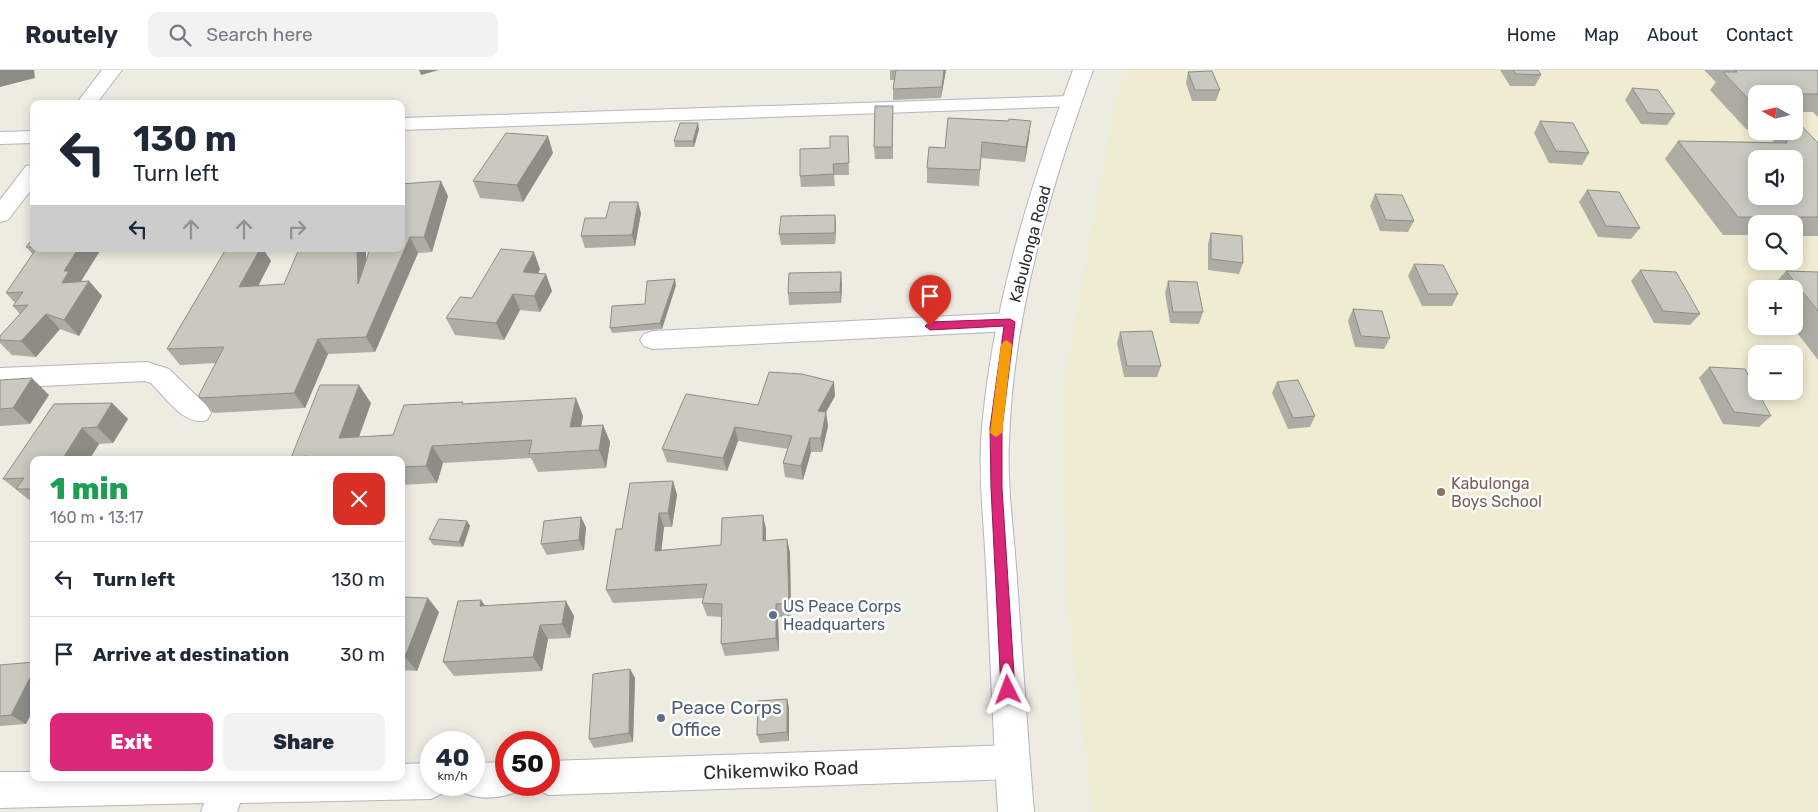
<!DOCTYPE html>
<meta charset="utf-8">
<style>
:root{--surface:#fff;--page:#f2f2f3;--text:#1f2937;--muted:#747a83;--line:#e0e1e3;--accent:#db2777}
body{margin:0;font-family:Rubik,sans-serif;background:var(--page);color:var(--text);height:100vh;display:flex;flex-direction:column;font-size:19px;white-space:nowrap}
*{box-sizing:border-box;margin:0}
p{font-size:16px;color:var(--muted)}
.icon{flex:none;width:28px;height:28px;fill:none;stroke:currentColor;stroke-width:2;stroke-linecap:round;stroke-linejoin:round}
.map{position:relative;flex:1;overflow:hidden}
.details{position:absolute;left:30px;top:386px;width:375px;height:325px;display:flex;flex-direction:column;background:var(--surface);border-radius:10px;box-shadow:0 2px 12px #0003}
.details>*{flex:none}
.banner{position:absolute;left:30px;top:30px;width:375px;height:152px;border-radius:10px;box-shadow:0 2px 12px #0003;background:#fff;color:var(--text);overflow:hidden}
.needle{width:32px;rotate:278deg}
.tools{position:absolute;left:1748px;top:15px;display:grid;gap:10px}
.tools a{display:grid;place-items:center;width:55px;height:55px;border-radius:10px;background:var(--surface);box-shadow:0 2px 12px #0003;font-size:25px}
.speed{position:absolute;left:420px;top:661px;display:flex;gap:10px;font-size:25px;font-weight:700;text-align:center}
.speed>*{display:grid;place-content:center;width:65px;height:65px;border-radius:50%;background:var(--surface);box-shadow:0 2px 12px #0003;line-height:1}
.speed small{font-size:12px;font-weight:400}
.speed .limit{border:8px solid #d22;background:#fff;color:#111}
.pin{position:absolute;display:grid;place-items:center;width:42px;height:42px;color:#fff;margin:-51px -21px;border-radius:50% 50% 50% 0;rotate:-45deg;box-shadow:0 0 5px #0007}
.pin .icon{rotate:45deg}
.me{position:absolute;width:55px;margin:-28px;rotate:357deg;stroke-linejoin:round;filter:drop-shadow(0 0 4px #0008)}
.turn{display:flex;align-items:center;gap:18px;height:105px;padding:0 20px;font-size:22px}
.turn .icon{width:65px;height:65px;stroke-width:2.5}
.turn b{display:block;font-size:35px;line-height:42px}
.lanes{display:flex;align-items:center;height:48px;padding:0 20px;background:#0003;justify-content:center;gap:25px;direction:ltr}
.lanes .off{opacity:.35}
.round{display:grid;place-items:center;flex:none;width:52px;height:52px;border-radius:10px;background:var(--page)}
.headline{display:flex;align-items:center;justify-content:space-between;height:85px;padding:0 20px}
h1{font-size:30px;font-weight:800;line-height:38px;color:#1e9e55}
.primary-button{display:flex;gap:10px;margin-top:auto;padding:10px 20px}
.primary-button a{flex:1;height:58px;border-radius:10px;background:var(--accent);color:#fff;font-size:20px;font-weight:800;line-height:58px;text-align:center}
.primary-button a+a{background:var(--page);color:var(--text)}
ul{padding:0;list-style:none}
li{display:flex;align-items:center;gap:15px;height:75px;padding:0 20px;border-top:1px solid var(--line)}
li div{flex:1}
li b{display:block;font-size:19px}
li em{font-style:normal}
header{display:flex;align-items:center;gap:30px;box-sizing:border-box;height:70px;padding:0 25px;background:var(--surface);border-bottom:1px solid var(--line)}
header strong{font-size:24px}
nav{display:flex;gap:28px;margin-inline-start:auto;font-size:18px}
.search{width:350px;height:45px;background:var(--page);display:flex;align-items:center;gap:12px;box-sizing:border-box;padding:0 18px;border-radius:10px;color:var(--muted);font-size:19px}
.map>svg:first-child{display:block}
.education{fill:#efecd2;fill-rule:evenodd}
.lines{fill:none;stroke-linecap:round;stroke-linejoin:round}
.street-casing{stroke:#b5b4c0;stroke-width:2}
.secondary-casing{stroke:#b5b4c0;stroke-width:2}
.street{fill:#fff;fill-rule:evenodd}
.secondary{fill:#fff;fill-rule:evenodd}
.wall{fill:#aeada4}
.shaded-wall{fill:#8d8d86}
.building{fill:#cac9bf;stroke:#8d8d86;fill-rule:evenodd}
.route{fill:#db2777;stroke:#8e194d}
.slow{fill:#f59e0b}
.education-dot{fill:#8d6e63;stroke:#fff;stroke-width:2}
.service-dot{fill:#5c6f8a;stroke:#fff;stroke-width:2}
.labels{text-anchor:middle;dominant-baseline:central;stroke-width:5;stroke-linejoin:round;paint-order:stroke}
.street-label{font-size:16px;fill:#2e2e2e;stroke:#fff}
.education-label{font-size:16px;fill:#785e54;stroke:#fff;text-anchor:start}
.service-label{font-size:16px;fill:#4e5e75;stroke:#fff;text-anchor:start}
.near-service-label{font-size:19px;fill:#4e5e75;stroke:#fff;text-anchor:start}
.near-street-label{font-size:19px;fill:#2e2e2e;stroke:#fff}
</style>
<header>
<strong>Routely</strong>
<div class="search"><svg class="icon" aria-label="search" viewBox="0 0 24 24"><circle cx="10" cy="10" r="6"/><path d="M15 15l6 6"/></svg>Search here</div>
<nav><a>Home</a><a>Map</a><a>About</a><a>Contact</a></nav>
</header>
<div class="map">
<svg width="1818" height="742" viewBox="0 0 1818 742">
<rect width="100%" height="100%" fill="#eeebe1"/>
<path class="education" d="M1128,0H1818V742H1093L1066,522L1062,323L1115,35ZM1756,24H1794V61H1756ZM1756,89H1794V126H1756ZM1756,154H1794V191H1756ZM1756,219H1794V256H1756ZM1756,284H1794V321H1756Z"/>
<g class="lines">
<g class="street-casing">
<path id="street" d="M102,0H122L96,34H76Z
M1071,26L1078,28L1081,32L1078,36L401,60V48Z
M34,61V73L0,74V62Z
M34,95V116L8,150L0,152V130L26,96Z
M1010,243L1019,246L1022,252L1019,258L1010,261L653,279L644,276L640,270L644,264L653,261Z
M147,292L169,299L207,336L211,343L207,350C185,357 166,328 151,313L145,311L0,318V298Z
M1013,675L1025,680L1030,692L1025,704L1013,709L549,725L537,720L534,715H549V691Z
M506,692V715H521L518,721C500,729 480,730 462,722L458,715H474V693Z
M431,693V715H447L443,723L431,729L240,733L237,742H201L204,733L0,738V702H34V708H401V694Z"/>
</g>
<g class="secondary-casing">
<path id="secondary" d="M1073,0H1093C1050,119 1013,244 1009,372C1007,413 1013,455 1016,496C1022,578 1027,660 1034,742H998C993,660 990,578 986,496C984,454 979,412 981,371C990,243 1029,119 1073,0Z"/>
</g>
<use href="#street" class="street"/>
<use href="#secondary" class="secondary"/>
</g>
<path class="wall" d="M890,0H946L941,28L893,30V19L894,10H890Z
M1500,0H1538L1541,5L1535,16H1510Z
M1704,0H1818V47L1813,42H1794V24H1756V60L1746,59L1710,20L1716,12Z
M1188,2L1220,20L1216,31H1192L1186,13Z
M1632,18L1675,44L1667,55L1641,54L1625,30Z
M893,36V89H875L874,77Z
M948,48L1029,67L1025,92L981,88L979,116L927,113V98L945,78Z
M1540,51L1589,83L1582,95L1549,93L1534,63Z
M699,59L694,77H675L674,71Z
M1773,61H1794L1818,73V166H1794V154H1756V165H1723L1665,89L1678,71L1773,72Z
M848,66L849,105H834L835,116L801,117L800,106L830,78Z
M553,83L523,132L480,128L473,111Z
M401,114L448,126L432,182L418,183L375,282L328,284L305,338L213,343L200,328L216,293L180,295L167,279L226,179H263L271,191L258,216L284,214L299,179H365L366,181V191Z
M1587,120L1640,158L1631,169L1598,167L1579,132Z
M1375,124L1414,151L1408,162L1380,161L1370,136Z
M641,143L635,176L585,178L581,166L606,148Z
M835,145L836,157L835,174L781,175L779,164Z
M1211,163L1243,193L1239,204L1208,200V174Z
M34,167V179H101L81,211H89L102,226L79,266L60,259L36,287L12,285L0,273V266L20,244L13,236L15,233L6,223L33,184L26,177Z
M1414,194L1458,224L1452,236H1422L1408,206Z
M540,199L538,204L552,221L540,242L520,240L504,270L455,265L446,248L472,228Z
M1640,200L1700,244L1690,255L1654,253L1631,211Z
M1786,201L1818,202V290L1792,256H1794V219H1770Z
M1168,211L1203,242L1199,254L1170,253L1165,223Z
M842,214L841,233L789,235L788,223Z
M676,215L662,259L612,263L610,258L645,234Z
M1353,239L1390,268L1384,279L1355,277L1348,251Z
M1120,262L1161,296L1157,307H1124L1117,273Z
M1709,297L1771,346L1759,357L1723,354L1699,308Z
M0,310L49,325L30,354L0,356Z
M1277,312L1315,346L1310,357L1288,359L1272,323Z
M835,326L826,342L828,356L822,382H811L803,410L785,407L783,393L788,379L738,371L727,401L667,392L662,379L758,335Z
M112,333L128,349L113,373L99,374L89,390H34V434L3,409Z
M371,333L359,367L393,365L464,334L583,346L581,356L603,355L610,372L606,398L538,402L531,388L443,393L437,413L401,415V390H293L291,388Z
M673,411L677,425L672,457H664L661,480L721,475L766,459V471L787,469L790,483L791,546L778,547L779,581L725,586L721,574L722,547L707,546L702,533L704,528L613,533L606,520L622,459Z
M467,451L470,456L463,477L433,475L429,469Z
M586,457L584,480L547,485L541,474Z
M401,527L439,542L417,601L401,600Z
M485,535L574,546L570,568L548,569L542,601L454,606L443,592Z
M0,595L26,654L0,656Z
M630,599L635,608L633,672L594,678L589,669Z
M787,629L789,638V671L760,673L757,665Z"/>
<path class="shaded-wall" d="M0,0H34L35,8L0,17Z
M419,0H439L421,5Z
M944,0H946L941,28L942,17Z
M1031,51L1029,67L1025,92L1026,77Z
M698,53L699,59L694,77L693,71Z
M548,66L553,83L523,132L517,115Z
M441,111L448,126L432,182L424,167Z
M638,132L641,143L635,176L632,165Z
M835,145L836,157L835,174Z
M410,167L418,183L375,282L366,267Z
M78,179H101L80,213H62L64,201Z
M260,179H263L271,191L250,232L239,217Z
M357,179H365L366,181L367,229L358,214Z
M534,182L540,199L530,219L523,202Z
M841,202L842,214L841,233L840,222Z
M546,204L552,221L540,242L534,226Z
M675,209L676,215L662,259L660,253Z
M89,211L102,226L79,266L64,250Z
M513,224L520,240L504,270L496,253Z
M46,244L60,259L36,287L21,271Z
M318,269L328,284L305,338L294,323Z
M32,308L49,325L30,354L13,338Z
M834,312L835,326L826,342L828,356L822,382L818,341Z
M359,315L371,333L352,386L339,368Z
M576,328L583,346L578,374L570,357Z
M112,333L128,349L113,373L97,357Z
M603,355L610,372L606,398L599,380Z
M735,357L738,371L727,401L723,388Z
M82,358L99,374L89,390H62Z
M810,368L811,382L803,410L801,396Z
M432,376L443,393L437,413L426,396Z
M673,411L677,425L672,457L668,443Z
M659,443L664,457L660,494L655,481Z
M763,445L766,459V485L763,471Z
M581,447L586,457L584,480L579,470Z
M467,451L470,456L463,477L459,472Z
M787,469L790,483L791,546L789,533Z
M428,528L439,542L417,601L405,587Z
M481,530L491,544L480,536Z
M566,531L574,546L570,568L562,554Z
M776,534L778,547L779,581L776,568Z
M540,555L548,569L542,601L533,587Z
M630,599L635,608L633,672L629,663Z
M34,600V639L26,654L11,645Z
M787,629L789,638V671L787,662Z"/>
<path class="building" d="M896,0H944L942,17L893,19Z
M1513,0H1538L1541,5L1516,4Z
M1735,0H1818V24H1756V37L1723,2H1737Z
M1212,1L1220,20H1195L1188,2Z
M1632,18L1658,20L1675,44L1648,43Z
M875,36H893L892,77H874Z
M948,48L1008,51L1009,49L1031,51L1026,77L982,72L980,100L927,98L929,77L945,78Z
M1794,48L1818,73V147H1738L1678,71L1787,73V61H1794ZM1756,89H1794V126H1756Z
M1540,51L1573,53L1589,83L1556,81Z
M680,53H698L693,71H674Z
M506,63L548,66L517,115L473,111Z
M830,66H848L849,93L833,94L834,104L800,106V79L830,78Z
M441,111L424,167H410L366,267L318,269L294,323L200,328L199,325L224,277L167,279L226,179H260L239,217L284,214L299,179H357L358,214L370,179H401V114Z
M1587,120L1619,122L1640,158L1606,156Z
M1375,124L1402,125L1414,151L1386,150Z
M610,132H638L632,165L581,166L585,148H606Z
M835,145V163L779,164L781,146Z
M1211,163L1242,166L1243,193L1211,189Z
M34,167V177H26Z
M36,179H78L64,201H69L62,213L89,211L64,250L46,244L21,271L0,270V266L28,235L13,236L23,222L6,223Z
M501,179L534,182L523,202L546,204L534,226L513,224L496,253L446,248L460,227L472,228Z
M1414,194L1443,195L1458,224H1428Z
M1640,200L1676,202L1700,244L1663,241Z
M1786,201L1818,202V241Z
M841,202L840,222L788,223L789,203Z
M675,209L660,253L610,258L612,236L645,234L647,211Z
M1168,211L1197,212L1203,242H1173Z
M1353,239L1382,241L1390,268L1361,266Z
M1152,261L1161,296H1127L1120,262Z
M1709,297L1745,299L1756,320V321H1757L1771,346L1734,342Z
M769,302L802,304L834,312L818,341L826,342L821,368H810L801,396L783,393L792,366L735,357L723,388L662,379L686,324L758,335Z
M32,308L13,338L0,339V310Z
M1298,310L1315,346L1293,348L1277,312Z
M320,315H359L339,368L393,365L404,335L463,332L462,334L576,328L570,357L603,355L599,380L529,384L532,370L432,376L426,396L401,397V390H305L307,386L291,388Z
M112,333L97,357L82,358L62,390H34V419H16L24,408L3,409L54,334Z
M673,411L668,443H659L655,481L721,475L722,448L763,445V471L787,469L789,533L776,534V568L721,574L722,534L702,533L707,514L606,520L616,459H622L630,413Z
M581,447L579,470L541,474L544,451Z
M439,449L467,451L459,472L429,469Z
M401,527L428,528L405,587H401Z
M481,530L480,536L566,531L562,554L540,555L533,587L443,592L458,531Z
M34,592V600L11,645L0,646V595Z
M630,599L629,663L589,669L593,604Z
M787,629V662L757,665L758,631Z"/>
<path class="route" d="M1010,249L1015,252L1002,358V418L1015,620L1013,625L1008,627L1003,625L1001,620L991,418L990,358L1004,256L930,260L925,256L930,252Z"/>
<path class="slow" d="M1006,270L1012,274L1002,363L996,367L990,363L1001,274Z"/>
<circle class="education-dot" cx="1441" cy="422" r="5"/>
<g class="service-dot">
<circle cx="773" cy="545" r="5"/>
<circle cx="661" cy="648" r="5"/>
</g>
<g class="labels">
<g class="street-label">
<text transform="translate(1030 174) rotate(-75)">Kabulonga Road</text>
</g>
<g class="education-label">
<text x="1451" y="413">Kabulonga<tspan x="1451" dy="18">Boys School</tspan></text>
</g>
<g class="service-label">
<text x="783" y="536">US Peace Corps<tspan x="783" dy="18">Headquarters</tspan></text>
</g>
<g class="near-service-label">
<text x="671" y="637">Peace Corps<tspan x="671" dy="22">Office</tspan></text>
</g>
<g class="near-street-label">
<text transform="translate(781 700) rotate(-2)">Chikemwiko Road</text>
</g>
</g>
</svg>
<div class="tools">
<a><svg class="needle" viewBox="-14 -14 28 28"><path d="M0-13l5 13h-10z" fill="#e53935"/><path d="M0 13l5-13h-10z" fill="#747a83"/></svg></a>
<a><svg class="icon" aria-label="sound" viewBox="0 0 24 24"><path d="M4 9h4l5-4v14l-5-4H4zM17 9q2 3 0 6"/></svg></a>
<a><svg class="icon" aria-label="search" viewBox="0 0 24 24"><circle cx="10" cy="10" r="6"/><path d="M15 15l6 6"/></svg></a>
<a>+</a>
<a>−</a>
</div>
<div class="speed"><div>40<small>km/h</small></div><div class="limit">50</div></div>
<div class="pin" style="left:930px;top:256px;background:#d93025"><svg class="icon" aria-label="arrive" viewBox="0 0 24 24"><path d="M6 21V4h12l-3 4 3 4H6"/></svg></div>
<svg class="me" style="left:1008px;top:620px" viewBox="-20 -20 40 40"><path d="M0-17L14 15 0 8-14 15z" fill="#db2777" stroke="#fff" stroke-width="4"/></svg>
<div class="banner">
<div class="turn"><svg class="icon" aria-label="left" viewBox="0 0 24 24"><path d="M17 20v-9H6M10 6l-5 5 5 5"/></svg><div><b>130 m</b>Turn left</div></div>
<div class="lanes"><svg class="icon" aria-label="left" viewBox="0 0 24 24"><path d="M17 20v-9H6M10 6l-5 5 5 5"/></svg><svg class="icon off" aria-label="ahead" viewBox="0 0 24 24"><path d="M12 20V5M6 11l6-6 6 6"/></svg><svg class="icon off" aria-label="ahead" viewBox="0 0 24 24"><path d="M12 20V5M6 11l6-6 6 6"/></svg><svg class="icon off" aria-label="right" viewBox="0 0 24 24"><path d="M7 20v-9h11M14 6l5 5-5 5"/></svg></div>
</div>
<section class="details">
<div class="headline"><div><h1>1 min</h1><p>160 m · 13:17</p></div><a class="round" style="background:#d93025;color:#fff"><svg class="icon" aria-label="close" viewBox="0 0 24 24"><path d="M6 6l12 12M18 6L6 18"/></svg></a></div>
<ul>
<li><svg class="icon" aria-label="left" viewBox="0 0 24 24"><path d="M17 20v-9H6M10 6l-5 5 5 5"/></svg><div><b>Turn left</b></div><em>130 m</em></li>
<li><svg class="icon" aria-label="arrive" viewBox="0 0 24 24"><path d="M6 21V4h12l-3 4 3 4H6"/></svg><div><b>Arrive at destination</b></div><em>30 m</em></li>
</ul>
<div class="primary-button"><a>Exit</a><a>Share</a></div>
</section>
</div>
